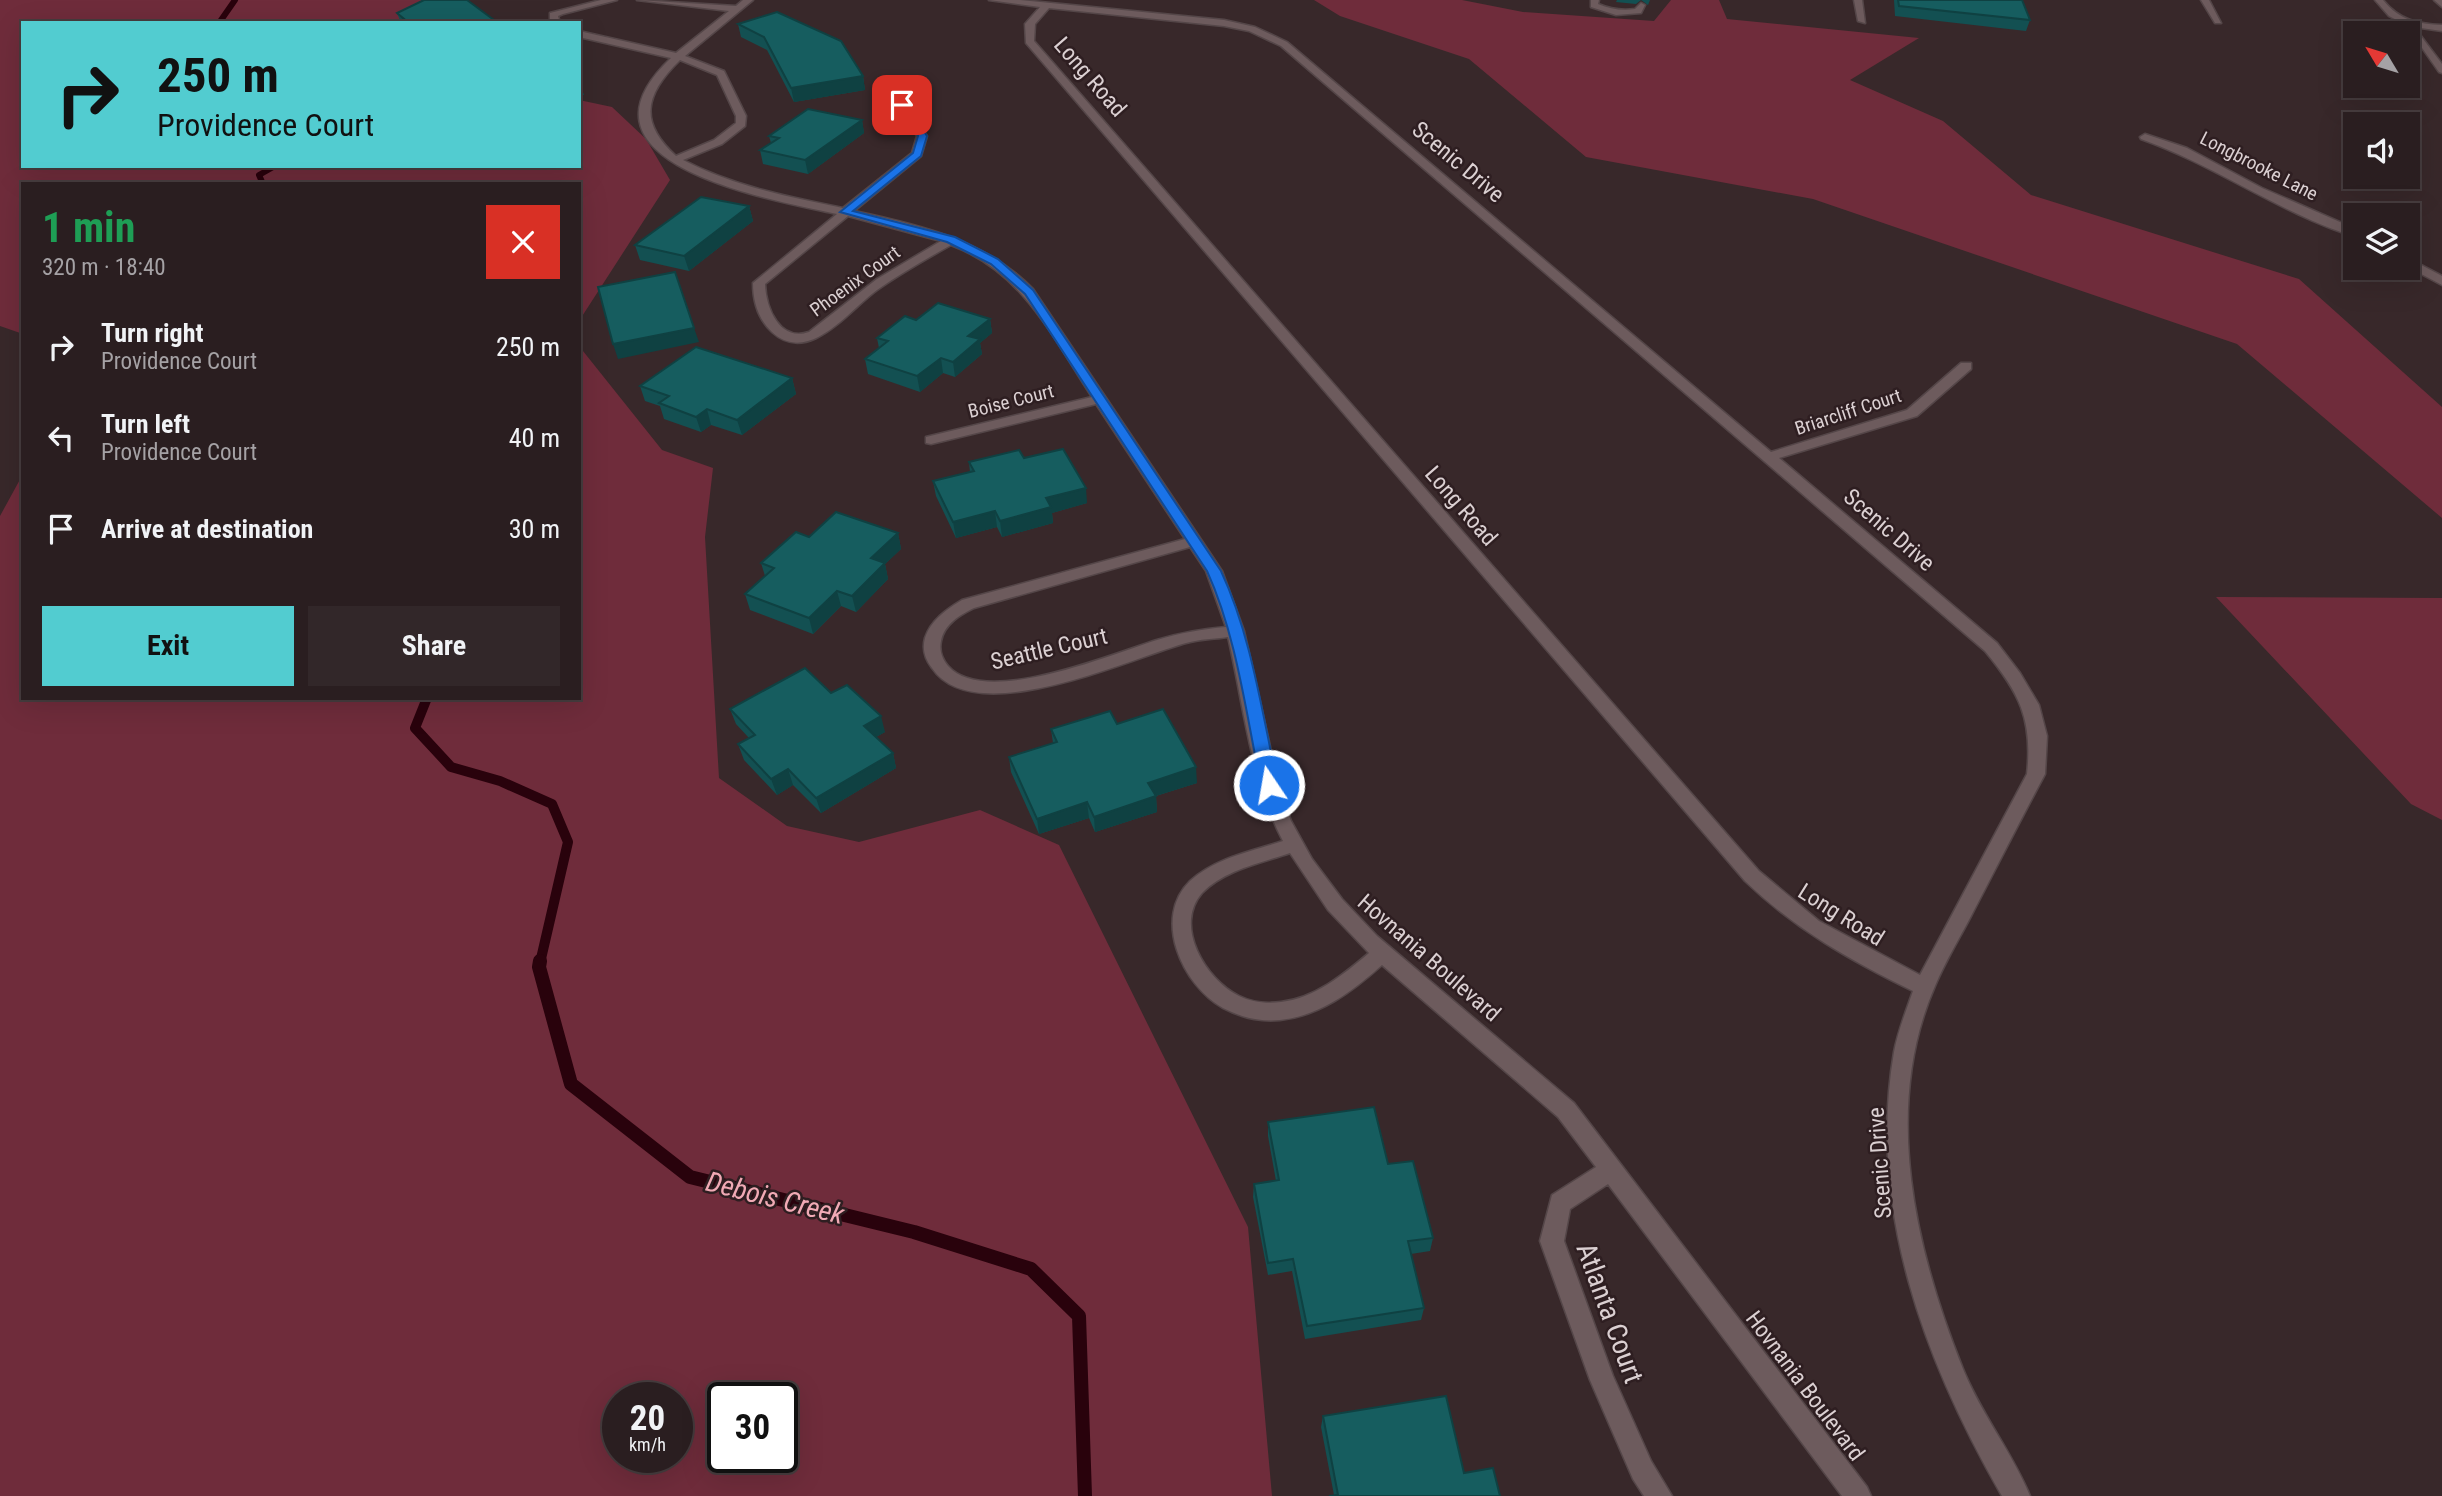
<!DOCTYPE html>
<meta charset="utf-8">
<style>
:root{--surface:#2a1e20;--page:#322729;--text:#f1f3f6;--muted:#a5a2a5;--line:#463c3e;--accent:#52ccd0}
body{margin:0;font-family:"Roboto Condensed",sans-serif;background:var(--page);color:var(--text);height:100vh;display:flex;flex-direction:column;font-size:26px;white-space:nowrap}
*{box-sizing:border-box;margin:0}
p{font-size:23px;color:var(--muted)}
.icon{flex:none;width:38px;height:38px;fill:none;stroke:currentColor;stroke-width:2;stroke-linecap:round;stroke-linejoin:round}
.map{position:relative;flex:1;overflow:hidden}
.drawer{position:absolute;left:21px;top:182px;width:560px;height:518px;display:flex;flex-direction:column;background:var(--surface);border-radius:0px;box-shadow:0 7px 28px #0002,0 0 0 2px var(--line)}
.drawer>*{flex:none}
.hud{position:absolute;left:21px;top:21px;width:560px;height:147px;border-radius:0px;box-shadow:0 7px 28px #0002,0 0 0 2px var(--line);background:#52ccd0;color:#111;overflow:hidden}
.needle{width:46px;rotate:308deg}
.controls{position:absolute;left:2343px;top:21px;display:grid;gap:14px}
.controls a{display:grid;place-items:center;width:77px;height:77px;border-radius:0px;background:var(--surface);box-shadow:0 7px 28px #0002,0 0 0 2px var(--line);font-size:35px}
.speed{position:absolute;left:602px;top:1382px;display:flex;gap:14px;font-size:35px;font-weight:700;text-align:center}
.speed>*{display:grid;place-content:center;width:91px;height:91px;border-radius:50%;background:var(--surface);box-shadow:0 7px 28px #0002,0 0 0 2px var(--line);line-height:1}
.speed small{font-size:18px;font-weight:400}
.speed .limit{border:4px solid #111;border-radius:10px;background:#fff;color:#111}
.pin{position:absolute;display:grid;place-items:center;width:60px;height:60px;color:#fff;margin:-30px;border-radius:14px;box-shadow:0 4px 10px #0006}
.me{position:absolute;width:77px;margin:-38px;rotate:348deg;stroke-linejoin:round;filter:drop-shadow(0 0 5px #0008)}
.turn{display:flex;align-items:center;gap:24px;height:147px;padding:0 21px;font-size:32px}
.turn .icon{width:91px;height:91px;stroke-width:2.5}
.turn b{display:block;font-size:49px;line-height:60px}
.round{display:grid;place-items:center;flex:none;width:74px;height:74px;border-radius:0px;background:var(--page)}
.overview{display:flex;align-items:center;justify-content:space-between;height:119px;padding:0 21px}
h1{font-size:42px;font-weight:700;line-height:52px;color:#1e9e55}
.button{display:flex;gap:14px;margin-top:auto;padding:14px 21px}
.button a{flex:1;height:80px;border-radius:0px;background:var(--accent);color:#111;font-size:28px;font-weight:700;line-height:80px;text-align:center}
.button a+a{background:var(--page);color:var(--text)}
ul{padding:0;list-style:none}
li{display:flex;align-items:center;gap:21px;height:91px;padding:0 21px}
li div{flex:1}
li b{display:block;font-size:26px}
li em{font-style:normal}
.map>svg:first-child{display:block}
.green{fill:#6f2c3b;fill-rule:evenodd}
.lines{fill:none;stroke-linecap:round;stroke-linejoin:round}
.stream-far2{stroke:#29020c;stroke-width:6}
.stream-far1{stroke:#29020c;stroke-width:10}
.stream{stroke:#29020c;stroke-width:14}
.lane-casing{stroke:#544648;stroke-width:3}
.street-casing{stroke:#544648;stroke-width:3}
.lane{fill:#6d5b5d;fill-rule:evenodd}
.street{fill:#6d5b5d;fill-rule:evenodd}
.wall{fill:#135052}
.shaded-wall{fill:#0f4142}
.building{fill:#165d5f;stroke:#0f4142;stroke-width:2}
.route{fill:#1a73e8;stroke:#114b97;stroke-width:2}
.labels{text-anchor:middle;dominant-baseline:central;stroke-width:5;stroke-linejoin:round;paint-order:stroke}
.far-street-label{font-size:19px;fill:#dbd0d2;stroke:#2e1e21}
.street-label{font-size:23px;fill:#dbd0d2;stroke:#2e1e21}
.near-water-label{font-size:28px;font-style:italic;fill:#f1aab5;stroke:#2e1e21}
.near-street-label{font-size:28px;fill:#dbd0d2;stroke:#2e1e21}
</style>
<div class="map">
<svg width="2442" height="1496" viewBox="0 0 2442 1496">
<rect width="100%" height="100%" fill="#38282a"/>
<path class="green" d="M0,0H441L417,23H23V166H579V100L612,107L646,139L670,180L579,321V184H23V334L0,326Z
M1314,0H1462L1523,12L1654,21L1671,0H1719L1727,19L1919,38L1850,80L1943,121L2031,195L2299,279L2442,407V518L2237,344L1813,199L1586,157L1469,59L1340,16Z
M579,346L662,450L713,468L705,537L719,778L787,826L859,842L980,810L1059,845L1248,1227L1272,1496H0V516L23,474V698H579ZM618,1398H677V1458H618ZM782,1398V1458H723V1398Z
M2216,597L2442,598V820L2411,804Z"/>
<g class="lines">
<path class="stream-far2" d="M219,23L235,0
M263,184L259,175L275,166"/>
<path class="stream-far1" d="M427,698L415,728L451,767L500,781L552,804L568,842L540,963"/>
<path class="stream" d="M540,961L539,967L571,1084L690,1177L914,1232L1031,1269L1079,1316L1085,1496"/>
<g class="lane-casing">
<path id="lane" d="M1591,0H1599L1598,4C1610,9 1622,11 1635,9L1641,3L1645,5L1641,13L1616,15L1591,7Z
M1854,0H1862L1865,23L1858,21Z
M2201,0H2209L2221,23H2215Z
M2375,0H2383C2399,20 2418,24 2442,25V31L2414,27L2442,64V73L2439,72L2406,25L2389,16Z
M2434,0H2442V7Z"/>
</g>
<g class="street-casing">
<path id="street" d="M601,0H617L563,14L558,16L560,23H550V13Z
M637,0L736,6L743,0H753L685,56L724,71L746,116L745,126L722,144L683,160C733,186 789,197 843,208L912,153L917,136L897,105L906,103L927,136L921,156L854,211C920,225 985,240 1033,289L1222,571L1244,631L1280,791L1291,821L1312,859L1342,899L1377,936L1574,1103L1867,1487L1871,1496H1842L1608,1184L1570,1209L1564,1241L1613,1376L1651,1461L1672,1496H1644L1633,1479L1590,1380L1540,1241L1552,1195L1596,1167L1558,1117L1382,965C1353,991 1320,1016 1280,1020C1260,1022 1240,1017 1223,1008C1182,985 1152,918 1190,881C1215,858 1252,851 1283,841C1250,778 1244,706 1228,637C1214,639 1200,639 1186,643C1129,659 974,731 932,668C925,659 922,649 925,638C931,620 947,609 962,600L1185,539L1096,404L931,444L926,443V437L1092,397C1052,336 1023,272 951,245C926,259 901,273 877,290C849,310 809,366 772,332C758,319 753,301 753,283L837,214C770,199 559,164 671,58L579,37V31L676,53L729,11ZM680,60L717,75L736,116V123L714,140L676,156C638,122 645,94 680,60ZM848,216L941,241L877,279L809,332C780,342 766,309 765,284ZM1190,547L1206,571L1226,627C1202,629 1180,633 1157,640C1112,654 985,708 948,666C942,659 939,650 941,641C944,624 960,615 974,608ZM1290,853L1328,910L1369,953C1343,975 1315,998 1281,1002C1267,1004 1251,1002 1239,996C1206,980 1173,926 1202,893C1224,870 1261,863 1290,853Z
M989,0H1020L1224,20L1255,27L1287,42L1771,452L1907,410L1961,363H1971V369L1917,416L1779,458L1997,643L2020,673L2039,705L2047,736L2045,774C2020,821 1996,868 1971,916C1959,939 1945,962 1935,986C1881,1109 1916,1252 1963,1369C1981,1414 2012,1452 2030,1496H2002C1925,1362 1867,1209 1894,1052C1898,1031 1906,1011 1913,991C1851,961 1795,929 1745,881L1026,43L1025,24L1040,7ZM1049,8L1224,26L1249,31L1281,46L1985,651C2019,692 2033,719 2027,774L1920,975L1819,921L1759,871L1034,41L1035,24Z
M2145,134L2187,148L2262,188L2356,229V237C2281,214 2215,165 2141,139L2140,137Z
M2408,258L2442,276V285L2408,267Z"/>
</g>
<use href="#lane" class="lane"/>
<use href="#street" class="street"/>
</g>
<path class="wall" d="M1617,0H1650L1648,5L1641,0L1636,4L1616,2Z
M1894,0H2022L2030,20L2026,31L1895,16Z
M397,13L498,23H401Z
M738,24L863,76L865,90L794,102L767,50L741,37Z
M579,82L584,95L579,94Z
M862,120L864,133L808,174L763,164L760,150L771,143L769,136Z
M749,206L753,221L689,271L640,260L635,245Z
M990,319L992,333L980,343L982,354L955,377L943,373L920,392L868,374L865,359L879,348L877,338L916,320Z
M792,378L796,394L742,435L711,425L701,432L664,419L660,406L645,401L640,386Z
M1024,458L1087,503L1052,513L1053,523L1002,537L997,527L956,538L936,496L933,481L970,472L969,462Z
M898,533L901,549L885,564L888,579L856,612L841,606L813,634L750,610L745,594L765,576L761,563Z
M831,693L885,732L876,737L893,753L896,768L821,813L793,785L777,795L744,760L738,744L749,738L736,724L730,709Z
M1117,724L1197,783L1156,796L1157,812L1095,832L1089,818L1039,834L1011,772L1009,757L1053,743L1051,729Z
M1268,1122L1388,1164L1433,1238L1430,1251L1411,1254L1424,1308L1421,1320L1305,1339L1292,1271L1268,1275L1253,1197L1254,1184L1276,1181L1268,1136Z
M1323,1416L1464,1473L1334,1495L1321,1427Z"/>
<path class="shaded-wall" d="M863,76L865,90L794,102L791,88Z
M862,120L864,133L808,174L805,160Z
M749,206L753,221L689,271L684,256Z
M990,319L992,333L980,343L982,354L955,377L953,362L968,336Z
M694,328L699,342L618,359L613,344Z
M941,358L943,373L920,392L917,376Z
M792,378L796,394L742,435L737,420Z
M707,409L711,425L701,432L696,417Z
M1086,488L1087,503L1052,513L1053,523L1002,537L1000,521L1046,498Z
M995,511L997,527L956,538L953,522Z
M898,533L901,549L885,564L888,579L856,612L852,596L871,558Z
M837,591L841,606L813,634L809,618Z
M881,716L885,732L869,741L864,726Z
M893,753L896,768L821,813L816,798Z
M1196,767L1197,783L1149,798L1148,783Z
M788,769L793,785L777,795L771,779Z
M1156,796L1157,812L1095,832L1094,817Z
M1087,802L1089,818L1039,834L1037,819Z"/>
<path class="building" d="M424,0H467L498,23H409L397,13Z
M1898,0H2022L2030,20L1899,6Z
M777,12L841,41L863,76L791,88L764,37L738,24Z
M808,109L862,120L805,160L760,150L779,138L769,136Z
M701,197L749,206L684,256L635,245Z
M675,272L694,328L613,344L598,287Z
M938,303L990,319L968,336L980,339L953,362L941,358L917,376L865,359L888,341L877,338L905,316L916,320Z
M696,347L792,378L737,420L707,409L696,417L659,403L669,396L640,386Z
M1063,449L1086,488L1046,498L1051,507L1000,521L995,511L953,522L933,481L974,471L969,462L1019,450L1024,458Z
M836,512L898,533L871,558L885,563L852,596L837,591L809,618L745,594L774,568L761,563L796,532L809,537Z
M805,668L831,693L847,685L881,716L864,726L893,753L816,798L788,769L771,779L738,744L755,735L730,709Z
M1163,709L1196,767L1148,783L1156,796L1094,817L1087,802L1037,819L1009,757L1057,742L1051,729L1110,711L1117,724Z
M1374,1107L1388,1164L1413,1161L1433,1238L1408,1241L1424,1308L1307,1326L1293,1259L1268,1263L1254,1184L1279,1180L1268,1122Z
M1446,1396L1464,1473L1493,1468L1500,1496H1329L1338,1495L1323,1416Z"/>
<path class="route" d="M899,103H905L927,136L921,156L853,211L955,237L998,259L1033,290L1221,571C1252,637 1262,714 1278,785L1275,790H1264L1261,785C1246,714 1237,637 1207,571L1025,294L991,264L947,242L840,212L913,153L918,136Z"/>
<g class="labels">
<g class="far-street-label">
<text transform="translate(2259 166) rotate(27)">Longbrooke Lane</text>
<text transform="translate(855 281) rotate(-36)">Phoenix Court</text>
<text transform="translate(1011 401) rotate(-14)">Boise Court</text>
<text transform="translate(1848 412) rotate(-18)">Briarcliff Court</text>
</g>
<g class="street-label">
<text transform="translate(1090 77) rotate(49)">Long Road</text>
<text transform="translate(1458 162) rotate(40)">Scenic Drive</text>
<text transform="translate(1461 506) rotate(49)">Long Road</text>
<text transform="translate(1889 530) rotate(41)">Scenic Drive</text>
<text transform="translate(1049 649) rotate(-13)">Seattle Court</text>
<text transform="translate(1841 915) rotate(32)">Long Road</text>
<text transform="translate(1429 958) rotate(41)">Hovnania Boulevard</text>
<text transform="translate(1880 1163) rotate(-94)">Scenic Drive</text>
<text transform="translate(1805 1386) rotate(53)">Hovnania Boulevard</text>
</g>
<g class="near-water-label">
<text transform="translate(775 1198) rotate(14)">Debois Creek</text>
</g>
<g class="near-street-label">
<text transform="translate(1610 1313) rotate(70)">Atlanta Court</text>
</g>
</g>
</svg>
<div class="controls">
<a><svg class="needle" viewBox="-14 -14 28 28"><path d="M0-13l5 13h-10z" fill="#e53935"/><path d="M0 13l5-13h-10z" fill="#a5a2a5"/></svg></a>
<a><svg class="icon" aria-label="sound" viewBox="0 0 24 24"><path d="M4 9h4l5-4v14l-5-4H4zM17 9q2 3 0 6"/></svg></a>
<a><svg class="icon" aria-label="layers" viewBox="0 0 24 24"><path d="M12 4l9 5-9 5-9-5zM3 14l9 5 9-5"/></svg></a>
</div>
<div class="speed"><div>20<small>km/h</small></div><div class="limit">30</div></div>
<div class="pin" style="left:902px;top:105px;background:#d93025"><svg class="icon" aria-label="arrive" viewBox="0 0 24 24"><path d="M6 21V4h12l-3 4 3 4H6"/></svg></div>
<svg class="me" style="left:1269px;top:785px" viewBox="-20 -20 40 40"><circle r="17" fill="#1a73e8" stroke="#fff" stroke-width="3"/><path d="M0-11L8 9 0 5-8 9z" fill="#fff"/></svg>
<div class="hud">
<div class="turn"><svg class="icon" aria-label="right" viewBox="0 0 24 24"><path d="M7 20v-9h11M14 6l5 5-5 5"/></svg><div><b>250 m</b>Providence Court</div></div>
</div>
<section class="drawer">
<div class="overview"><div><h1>1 min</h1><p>320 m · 18:40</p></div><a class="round" style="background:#d93025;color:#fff"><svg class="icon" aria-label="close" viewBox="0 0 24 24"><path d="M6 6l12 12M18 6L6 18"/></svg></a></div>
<ul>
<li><svg class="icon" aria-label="right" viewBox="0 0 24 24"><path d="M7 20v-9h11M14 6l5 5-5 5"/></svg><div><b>Turn right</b><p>Providence Court</p></div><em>250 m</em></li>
<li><svg class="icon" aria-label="left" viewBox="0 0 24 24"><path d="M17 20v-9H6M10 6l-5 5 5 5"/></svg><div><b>Turn left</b><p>Providence Court</p></div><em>40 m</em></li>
<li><svg class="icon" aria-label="arrive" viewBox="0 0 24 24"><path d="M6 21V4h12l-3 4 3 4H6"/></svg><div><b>Arrive at destination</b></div><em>30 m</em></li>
</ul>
<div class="button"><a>Exit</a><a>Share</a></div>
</section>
</div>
